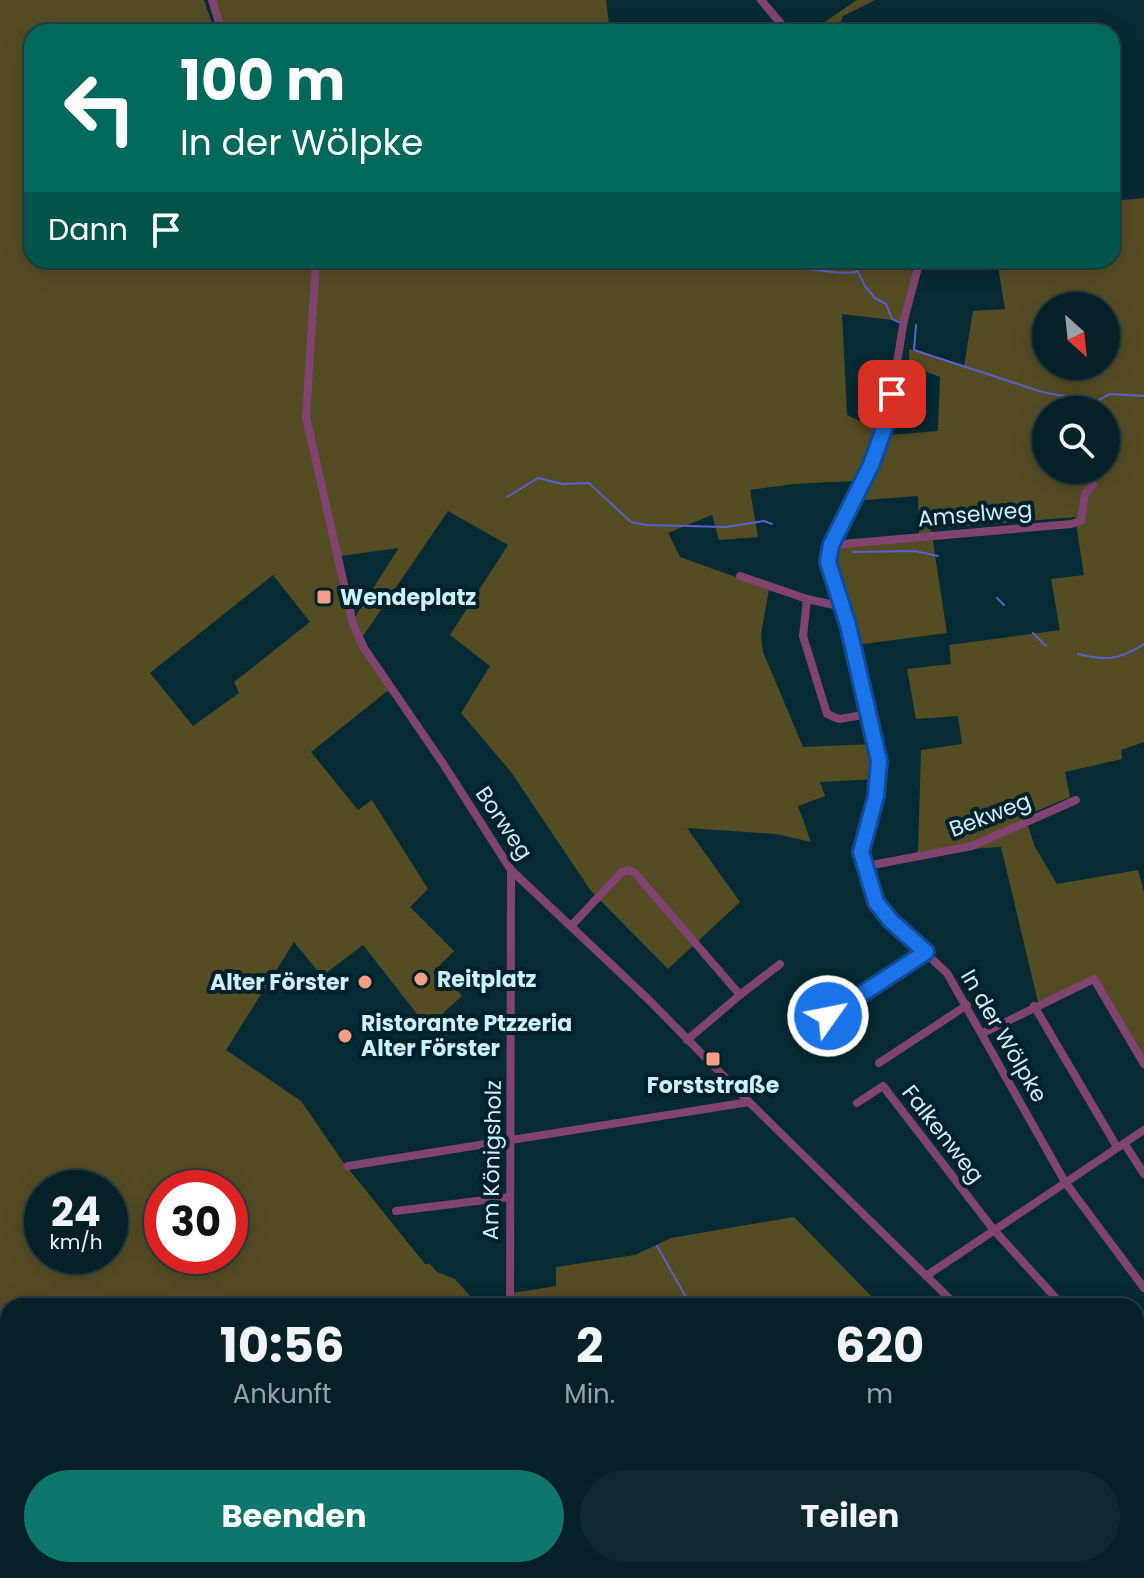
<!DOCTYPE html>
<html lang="de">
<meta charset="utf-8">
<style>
:root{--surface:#052027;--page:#0e282f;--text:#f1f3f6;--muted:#97a3a7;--line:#263e44;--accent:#0f766e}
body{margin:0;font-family:Poppins,sans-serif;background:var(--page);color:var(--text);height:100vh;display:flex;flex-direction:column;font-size:30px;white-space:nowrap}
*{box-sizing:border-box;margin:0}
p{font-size:26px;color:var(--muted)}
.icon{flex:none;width:44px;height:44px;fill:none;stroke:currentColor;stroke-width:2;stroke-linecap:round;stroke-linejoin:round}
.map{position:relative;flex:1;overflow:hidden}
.details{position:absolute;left:0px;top:1298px;width:1144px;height:280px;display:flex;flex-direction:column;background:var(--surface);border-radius:24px 24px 0 0;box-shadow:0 4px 20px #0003,0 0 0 2px var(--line)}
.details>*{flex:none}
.banner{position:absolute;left:24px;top:24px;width:1096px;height:244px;border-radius:24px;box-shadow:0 4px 20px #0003,0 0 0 2px var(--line);background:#00695c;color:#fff;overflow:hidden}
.needle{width:52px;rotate:153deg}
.tools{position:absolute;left:1032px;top:292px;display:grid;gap:16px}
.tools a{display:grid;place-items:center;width:88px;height:88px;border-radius:50%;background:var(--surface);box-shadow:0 4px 20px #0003,0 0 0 2px var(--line);font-size:40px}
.speed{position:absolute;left:24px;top:1170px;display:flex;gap:16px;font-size:40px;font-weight:700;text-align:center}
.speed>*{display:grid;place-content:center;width:104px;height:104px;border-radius:50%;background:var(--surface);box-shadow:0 4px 20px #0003,0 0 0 2px var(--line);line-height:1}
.speed small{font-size:20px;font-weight:400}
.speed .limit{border:12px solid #d22;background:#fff;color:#111}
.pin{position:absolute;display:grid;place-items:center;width:68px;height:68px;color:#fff;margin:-34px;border-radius:16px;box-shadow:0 4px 12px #0006}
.me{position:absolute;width:88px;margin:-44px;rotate:57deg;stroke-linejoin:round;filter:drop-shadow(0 0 6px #0008)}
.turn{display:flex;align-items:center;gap:28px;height:168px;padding:0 24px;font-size:36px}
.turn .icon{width:104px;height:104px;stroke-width:2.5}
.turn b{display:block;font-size:56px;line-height:68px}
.then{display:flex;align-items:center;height:76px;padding:0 24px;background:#0003;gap:16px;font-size:30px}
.eta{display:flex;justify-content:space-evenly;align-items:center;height:136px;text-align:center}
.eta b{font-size:48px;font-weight:700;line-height:56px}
.action{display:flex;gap:16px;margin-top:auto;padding:16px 24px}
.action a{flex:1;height:92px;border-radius:48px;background:var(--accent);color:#fff;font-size:32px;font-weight:700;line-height:92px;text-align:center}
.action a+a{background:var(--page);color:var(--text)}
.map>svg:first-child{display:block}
.green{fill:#544c23;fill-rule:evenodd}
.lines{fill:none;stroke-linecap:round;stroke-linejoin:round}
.stream{stroke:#5b5fcd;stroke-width:2}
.minor{stroke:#814471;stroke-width:8}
.route-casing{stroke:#114b97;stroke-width:20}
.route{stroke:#1a73e8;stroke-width:14}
.poi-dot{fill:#f39f85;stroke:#00212a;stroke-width:3}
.labels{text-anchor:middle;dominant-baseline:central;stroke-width:8;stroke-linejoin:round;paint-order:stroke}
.street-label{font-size:22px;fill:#cbf1fc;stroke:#00212a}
.poi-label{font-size:22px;font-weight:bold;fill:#cbf1fc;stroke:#00212a;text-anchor:start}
</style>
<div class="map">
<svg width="1144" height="1578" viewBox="0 0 1144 1578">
<rect width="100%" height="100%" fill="#072b34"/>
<path class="green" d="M0,0H204L215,32H32V260H862L914,271L901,321L842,314L847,415L889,435L938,431L940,377L909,365V349L964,366L973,311L1005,309L997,260H1112V201L1144,198V742L1121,750L1122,759L1065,772L1070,797L1025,816L1035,847L1057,884L1138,870L1144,892V1057L1096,977L1038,1002L1001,847L918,852L921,750L962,744L958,716L916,719L907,669L951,664L949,645L1060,630L1051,579L1084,575L1075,517L931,529L947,633L856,645L828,542L919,534L918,496L851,501L861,482L853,481L793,484L750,490L758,537L719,540L712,515L668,533L680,557L769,589L761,635L763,652L803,747L874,744L876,779L820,782L825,796L798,806L811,842L776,834L687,828L740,902L668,969L591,891L511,772L461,713L490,666L450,635L508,545L448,511L359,642L390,689L311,752L358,810L372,800L428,889L410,907L454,951L433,972L443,987L449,982L462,996L443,1013L455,1029L439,1042L363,945L322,976L294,942L226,1050L301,1101L343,1162L425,1264H430L437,1272L455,1279L479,1306H8V1570H498V1572L589,1570L587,1578H0ZM1046,306H1106V366H1046ZM1046,410H1106V470H1046ZM398,548V549L355,617L341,556ZM273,575L310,622L234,682L239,693L193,726L150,673ZM42,1188H110V1256H42ZM162,1188H230V1256H162Z
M214,0H606L610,32H224Z
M857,0H875L843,16L837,32H810Z
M794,1217L881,1306H513L512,1293L556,1286V1267L635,1255L671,1238Z
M673,1570H792L796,1578H676Z
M889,1570H976L962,1578H892Z"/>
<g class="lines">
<path class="stream" d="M852,260L865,286L875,298L886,304L892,319L899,322
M808,269C824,270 841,275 856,272
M916,325L914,350L1039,391C1059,397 1078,396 1097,401L1110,394L1144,396
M507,497L538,478L562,484L589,483L631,522L646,525L726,527L764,521L772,524
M853,552L915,551L938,556
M997,598L1004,605
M1033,633L1046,646
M1078,654C1106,661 1119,660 1144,644
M657,1246L691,1306
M688,1570L690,1578"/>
<path class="minor" d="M212,0L222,32
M761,0L788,32
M316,260L306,417L353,624L364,648L444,765L511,870L649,1000L749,1102L957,1306
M920,260L904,320L888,418L871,465L831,545L828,562L852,643L879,761L876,796L861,852L876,902L890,920L947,973L1065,1182L1144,1288
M831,545L1071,524L1081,521L1085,494L1093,485
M740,576L807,599L843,607
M807,599L803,636L827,714L839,719L869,714
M867,866L972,846L1076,800
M571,926L622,872L629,870L635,873L740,995L687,1040
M740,995L780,964
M1034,1006L1117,1147
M983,1033L1094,979L1144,1064
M840,1043L844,1040L828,1016L926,952
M879,1063L967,1005
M857,1103L883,1086L993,1229L1063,1306
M1124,1143L1144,1174
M348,1166L749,1102
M396,1211L510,1197
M926,1276L1144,1130
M510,1306L511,870
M1136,1478L1144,1484
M554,1570L557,1578
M676,1570L679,1578
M581,1578L582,1570"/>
</g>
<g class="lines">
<g class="route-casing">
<path id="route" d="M828,1016L926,952L890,920L876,902L861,852L876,796L879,761L848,625L828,562L831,545L871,465L888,418L892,394"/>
</g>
<use href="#route" class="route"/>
</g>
<g class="poi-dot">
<rect x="316" y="589" width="16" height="16" rx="4"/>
<circle cx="421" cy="979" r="8"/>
<circle cx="365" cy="982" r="8"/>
<circle cx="345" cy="1036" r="8"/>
<rect x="705" y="1051" width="16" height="16" rx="4"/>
</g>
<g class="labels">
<g class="street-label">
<text transform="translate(975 514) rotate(-5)">Amselweg</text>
<text transform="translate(990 815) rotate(-21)">Bekweg</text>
<text transform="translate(504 823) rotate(56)">Borweg</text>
<text transform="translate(1004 1036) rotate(60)">In der Wölpke</text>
<text transform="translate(943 1134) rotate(52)">Falkenweg</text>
<text transform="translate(492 1160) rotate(-89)">Am Königsholz</text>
</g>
<g class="poi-label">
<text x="340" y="597">Wendeplatz</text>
<text x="437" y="979">Reitplatz</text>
<text x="349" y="982" text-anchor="end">Alter Förster</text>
<text x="361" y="1023">Ristorante Ptzzeria<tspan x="361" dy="25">Alter Förster</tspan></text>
<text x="713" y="1085" text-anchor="middle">Forststraße</text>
</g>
</g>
</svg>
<div class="tools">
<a><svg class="needle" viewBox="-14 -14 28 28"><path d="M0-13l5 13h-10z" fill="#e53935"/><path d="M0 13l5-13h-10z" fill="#97a3a7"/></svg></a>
<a><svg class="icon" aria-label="search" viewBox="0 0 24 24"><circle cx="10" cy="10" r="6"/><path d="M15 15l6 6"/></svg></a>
</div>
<div class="speed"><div>24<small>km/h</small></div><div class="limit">30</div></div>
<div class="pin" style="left:892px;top:394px;background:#d93025"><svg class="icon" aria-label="arrive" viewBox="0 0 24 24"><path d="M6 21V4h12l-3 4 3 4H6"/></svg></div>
<svg class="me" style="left:828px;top:1016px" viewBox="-20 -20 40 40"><circle r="17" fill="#1a73e8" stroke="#fff" stroke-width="3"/><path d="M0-11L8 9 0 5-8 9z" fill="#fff"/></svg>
<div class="banner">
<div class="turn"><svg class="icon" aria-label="left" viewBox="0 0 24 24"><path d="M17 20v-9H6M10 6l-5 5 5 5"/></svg><div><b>100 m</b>In der Wölpke</div></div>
<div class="then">Dann<svg class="icon" aria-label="arrive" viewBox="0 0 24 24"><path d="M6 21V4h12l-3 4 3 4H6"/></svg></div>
</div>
<section class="details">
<div class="eta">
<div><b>10:56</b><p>Ankunft</p></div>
<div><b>2</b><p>Min.</p></div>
<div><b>620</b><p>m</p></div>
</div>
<div class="action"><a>Beenden</a><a>Teilen</a></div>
</section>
</div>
